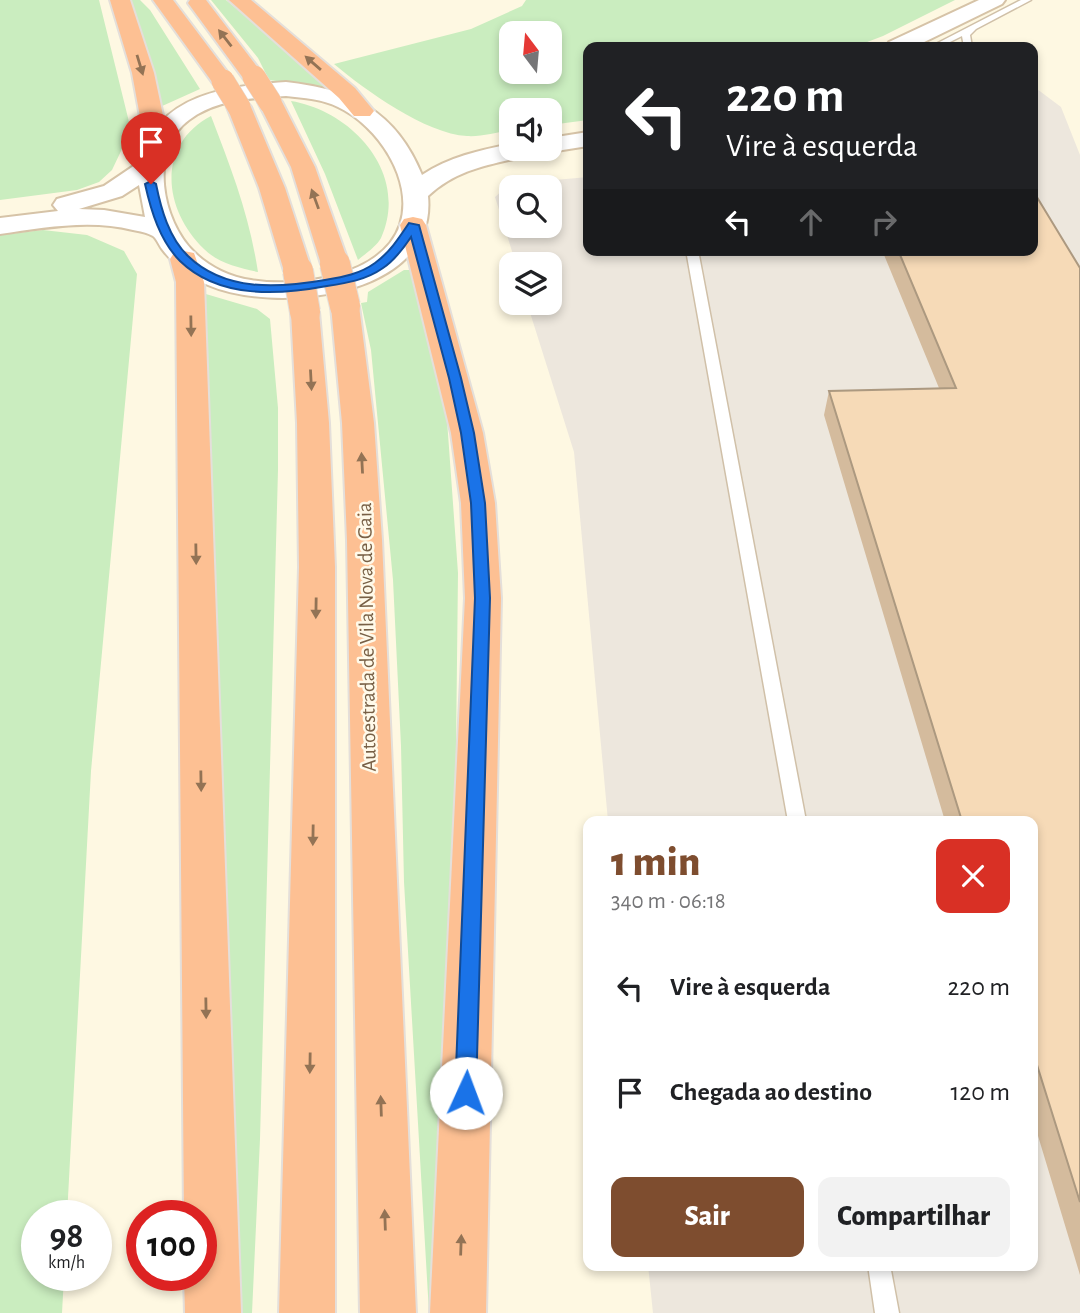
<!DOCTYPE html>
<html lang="pt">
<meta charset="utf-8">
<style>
:root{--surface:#fff;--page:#f2f2f2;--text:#202124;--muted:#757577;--accent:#7e4d2f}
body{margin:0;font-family:"Alegreya Sans",sans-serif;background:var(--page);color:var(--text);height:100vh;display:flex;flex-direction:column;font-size:26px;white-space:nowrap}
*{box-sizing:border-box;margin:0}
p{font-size:23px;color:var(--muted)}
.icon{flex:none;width:38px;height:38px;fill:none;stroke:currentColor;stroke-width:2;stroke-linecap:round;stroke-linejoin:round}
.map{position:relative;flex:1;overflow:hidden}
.side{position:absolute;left:583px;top:816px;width:455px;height:455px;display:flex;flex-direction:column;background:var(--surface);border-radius:14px;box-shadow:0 4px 10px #0003}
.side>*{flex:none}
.top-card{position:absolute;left:583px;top:42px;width:455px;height:214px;border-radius:14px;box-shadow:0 4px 10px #0003;background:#202124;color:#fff;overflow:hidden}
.needle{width:46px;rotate:344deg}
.tools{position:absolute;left:499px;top:21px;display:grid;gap:14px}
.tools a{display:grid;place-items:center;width:63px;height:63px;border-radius:14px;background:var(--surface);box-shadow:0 4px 10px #0003;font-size:35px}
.speed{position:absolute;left:21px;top:1200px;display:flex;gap:14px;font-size:35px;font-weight:700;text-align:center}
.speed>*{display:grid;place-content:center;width:91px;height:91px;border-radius:50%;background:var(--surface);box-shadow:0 4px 10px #0003;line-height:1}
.speed small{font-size:18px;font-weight:400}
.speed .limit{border:10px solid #d22;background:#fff;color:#111}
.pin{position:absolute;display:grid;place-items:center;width:60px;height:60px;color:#fff;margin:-72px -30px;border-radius:50% 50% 50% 0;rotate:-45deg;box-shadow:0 0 7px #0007}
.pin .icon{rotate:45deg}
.me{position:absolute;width:77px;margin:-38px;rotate:2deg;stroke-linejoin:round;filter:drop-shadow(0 0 5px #0008)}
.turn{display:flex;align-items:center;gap:24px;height:147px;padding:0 28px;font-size:32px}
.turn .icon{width:91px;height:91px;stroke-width:2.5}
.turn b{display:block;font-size:49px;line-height:60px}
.lanes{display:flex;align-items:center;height:66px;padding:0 28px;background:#0003;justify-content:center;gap:35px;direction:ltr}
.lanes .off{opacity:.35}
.round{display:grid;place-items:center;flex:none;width:74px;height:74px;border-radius:14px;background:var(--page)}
.overview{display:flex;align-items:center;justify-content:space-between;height:119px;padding:0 28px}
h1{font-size:42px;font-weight:800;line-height:52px;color:var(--accent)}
.button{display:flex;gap:14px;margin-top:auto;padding:14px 28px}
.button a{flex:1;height:80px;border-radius:14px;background:var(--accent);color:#fff;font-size:28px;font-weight:800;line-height:80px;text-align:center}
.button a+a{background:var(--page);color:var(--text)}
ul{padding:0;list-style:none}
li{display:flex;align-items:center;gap:21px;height:105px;padding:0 28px}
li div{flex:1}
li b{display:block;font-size:26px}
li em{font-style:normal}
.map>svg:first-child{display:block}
.industrial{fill:#ede7dd;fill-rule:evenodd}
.green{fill:#caedbf;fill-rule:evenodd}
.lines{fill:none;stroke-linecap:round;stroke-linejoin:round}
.lane-casing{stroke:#d0c0a8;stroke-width:3}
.secondary-casing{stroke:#d6c3a7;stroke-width:4}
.highway-casing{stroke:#e4dfda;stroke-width:4}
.lane{fill:#fff;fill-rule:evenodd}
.secondary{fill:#fff;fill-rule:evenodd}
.highway{fill:#fdc093;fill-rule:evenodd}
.highway-bridge-far1-casing{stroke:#e4dfda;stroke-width:24;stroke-linecap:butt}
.highway-bridge-casing{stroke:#e4dfda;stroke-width:32;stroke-linecap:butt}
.highway-bridge-far1{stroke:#fdc093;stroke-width:23}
.highway-bridge{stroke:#fdc093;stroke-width:30}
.wall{fill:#d4bb9d}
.building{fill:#f6dab7;stroke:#ac9980;stroke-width:2}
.oneway{fill:#937355}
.route{fill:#1a73e8;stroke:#114b97;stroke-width:2}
.labels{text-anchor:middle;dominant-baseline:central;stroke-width:5;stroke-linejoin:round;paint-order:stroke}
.street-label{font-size:21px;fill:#786046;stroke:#fffaea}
</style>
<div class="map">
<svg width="1080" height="1313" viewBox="0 0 1080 1313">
<rect width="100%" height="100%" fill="#fef8e2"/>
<path class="industrial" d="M1033,86L1061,107L1080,155V1313H653L648,1265H1032V821H608L574,452L527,303H550V264H516L495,197L510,184L588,177V250H1032ZM511,187H550V226H511Z"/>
<path class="green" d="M0,0H99L131,130L112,170L99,182L77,190L0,200Z
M131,0H140L150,10L200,89L160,107L148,51Z
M211,0H226L334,89L269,80L258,58Z
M526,0H955L883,36L854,47H588V120L550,125V110H511V130C497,132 481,137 467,136C426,134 365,90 334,64L471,29L522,6ZM550,33V72H511V33Z
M291,101C352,111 410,173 381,238C377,246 365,254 358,260L325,174Z
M211,116C232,171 249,214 258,272C239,268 218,263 204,249C163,209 156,145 211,116Z
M43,230L87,235L124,251L137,274L91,771L67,1216H37V1276H64L62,1313H0V235Z
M404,270H410L425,323L447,420L458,573L453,1013L444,1313H429L404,882L401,746L393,580L371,350L361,303L367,302L368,292Z
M199,292L257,309L270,319L278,408V470L260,1139L252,1313H235Z"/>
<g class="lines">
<g class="lane-casing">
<path id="lane" d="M1021,0H1031L976,29L970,35L972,47H964L962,36L940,47H930Z
M686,250H698L806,821H788Z
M868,1265H890L899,1313H875Z"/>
</g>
<g class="secondary-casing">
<path id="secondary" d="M979,0H1005L1002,4L914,47H886L889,42Z
M286,82C351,89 396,111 422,175C449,157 480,150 511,144V149H538L535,154C495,164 459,167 428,196C438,298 275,314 208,285C189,277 174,265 162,249C159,245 157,239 153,236C148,233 139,231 133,230C89,219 43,228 0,234V218L58,211L53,205L57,199L104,186L141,161C157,94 228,86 286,82ZM286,96C304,98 322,99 338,107C377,125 415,180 400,225C382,277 297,288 251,280C230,277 209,267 194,252C162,221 148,150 189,120C217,99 253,98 286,96ZM139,185L145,217L104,210L79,209L122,196Z
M588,132V146L550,152L540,149H550V138Z"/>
</g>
<g class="highway-casing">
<path id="highway" d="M110,0H130L154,73L169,144L166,149L157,151L148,149L145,144L132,73Z
M153,0H173L234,81L231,86H215Z
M190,0H206L265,77L262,82H246L188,3Z
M229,0H251L355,88L374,111L370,116H354L339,98Z
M270,95L278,97L282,102L315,167L349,264L345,270L335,272L325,270L321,264L291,167L258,102L262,97Z
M239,100L247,102L251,107L285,188L312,271L308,277L298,279L288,277L284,271L259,188L227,107L231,102Z
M413,217L422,219L426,225L483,433L495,503L501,598L486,1313H430L465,598L461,503L451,433L400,225L404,219Z
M184,251L194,253L204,282L241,1313H185L184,1276H201V1216H184L176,282L170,259L174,253Z
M345,297L355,300L359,306L374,423L382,540L416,1313H360L347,540L342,423L331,306L335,300Z
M305,303L315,306L319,312L329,423L335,567V1313H279L299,567L297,423L291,312L295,306Z"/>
</g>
<use href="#lane" class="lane"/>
<use href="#secondary" class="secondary"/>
<use href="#highway" class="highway"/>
<g class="highway-bridge-far1-casing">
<path id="highway-bridge-far1" d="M254,77L270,102
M223,81L239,107"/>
</g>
<g class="highway-bridge-casing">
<path id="highway-bridge" d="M335,264L345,306
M298,271L305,312"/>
</g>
<use href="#highway-bridge-far1" class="highway-bridge-far1"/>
<use href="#highway-bridge" class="highway-bridge"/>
</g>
<path class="wall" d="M882,250H1032L1080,268V1275L1032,1116V821H945L824,415L829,391L939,388Z"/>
<path class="building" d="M1032,189L1080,268V1202L1032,1049V821H962L829,391L956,388L898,250H1032Z"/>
<defs><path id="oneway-solid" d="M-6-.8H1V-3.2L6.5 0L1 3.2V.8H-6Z" transform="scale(1.75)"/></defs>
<g class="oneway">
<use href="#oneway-solid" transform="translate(225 38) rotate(-128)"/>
<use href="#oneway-solid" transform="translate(313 63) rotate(-139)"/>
<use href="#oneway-solid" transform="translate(140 65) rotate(73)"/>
<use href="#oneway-solid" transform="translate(315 199) rotate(-110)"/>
<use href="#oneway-solid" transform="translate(191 326) rotate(89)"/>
<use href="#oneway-solid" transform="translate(311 380) rotate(87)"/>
<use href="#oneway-solid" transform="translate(362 463) rotate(-93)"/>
<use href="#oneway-solid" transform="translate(196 554) rotate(89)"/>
<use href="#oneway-solid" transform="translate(316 608) rotate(91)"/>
<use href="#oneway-solid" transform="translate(201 781) rotate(89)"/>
<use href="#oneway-solid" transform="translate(313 835) rotate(91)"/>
<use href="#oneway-solid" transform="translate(206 1008) rotate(89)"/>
<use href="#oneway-solid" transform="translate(310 1063) rotate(91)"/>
<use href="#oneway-solid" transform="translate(381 1106) rotate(-92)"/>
<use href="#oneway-solid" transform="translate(385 1220) rotate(-92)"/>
<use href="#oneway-solid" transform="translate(461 1245) rotate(-88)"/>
</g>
<path class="route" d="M151,181L156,184C161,209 169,238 188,256C225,292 279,288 325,280C343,277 360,274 375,263C390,252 399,238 409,223L419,225L461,378L474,433L485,503L490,598L476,1093L473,1100L466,1103L458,1100L455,1093L475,598L471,503L461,433L449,378L411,237C403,249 395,260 383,268C366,280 347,283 327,286C279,295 219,299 180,261C160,241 151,211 145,184Z"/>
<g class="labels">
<g class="street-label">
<text transform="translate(367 637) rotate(-91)">Autoestrada de Vila Nova de Gaia</text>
</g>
</g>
</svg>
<div class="tools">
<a><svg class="needle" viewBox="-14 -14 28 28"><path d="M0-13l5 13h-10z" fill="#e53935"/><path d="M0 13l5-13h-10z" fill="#757577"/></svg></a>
<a><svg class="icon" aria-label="sound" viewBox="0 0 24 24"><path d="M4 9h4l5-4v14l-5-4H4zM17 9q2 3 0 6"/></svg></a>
<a><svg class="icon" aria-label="search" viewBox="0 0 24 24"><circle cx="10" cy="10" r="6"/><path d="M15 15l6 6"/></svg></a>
<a><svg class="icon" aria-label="layers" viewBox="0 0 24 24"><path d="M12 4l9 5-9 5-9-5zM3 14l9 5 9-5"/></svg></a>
</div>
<div class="speed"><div>98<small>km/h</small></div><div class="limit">100</div></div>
<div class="pin" style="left:151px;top:184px;background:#d93025"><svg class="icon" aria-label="arrive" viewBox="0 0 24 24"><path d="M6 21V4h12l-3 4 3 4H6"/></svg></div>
<svg class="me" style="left:466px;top:1093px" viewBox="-20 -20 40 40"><circle r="19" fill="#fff"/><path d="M0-13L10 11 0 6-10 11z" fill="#1a73e8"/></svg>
<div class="top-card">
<div class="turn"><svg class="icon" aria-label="left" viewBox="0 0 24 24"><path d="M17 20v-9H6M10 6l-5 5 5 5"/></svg><div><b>220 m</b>Vire à esquerda</div></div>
<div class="lanes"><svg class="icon" aria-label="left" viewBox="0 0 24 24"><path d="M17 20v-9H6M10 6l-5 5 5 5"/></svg><svg class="icon off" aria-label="ahead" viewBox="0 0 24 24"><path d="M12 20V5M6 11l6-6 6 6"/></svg><svg class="icon off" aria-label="right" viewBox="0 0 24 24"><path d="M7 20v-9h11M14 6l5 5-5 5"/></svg></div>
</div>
<section class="side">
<div class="overview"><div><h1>1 min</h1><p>340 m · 06:18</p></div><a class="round" style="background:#d93025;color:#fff"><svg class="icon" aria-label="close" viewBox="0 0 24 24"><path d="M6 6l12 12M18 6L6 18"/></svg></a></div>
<ul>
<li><svg class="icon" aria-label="left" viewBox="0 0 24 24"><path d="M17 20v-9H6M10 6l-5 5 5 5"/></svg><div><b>Vire à esquerda</b></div><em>220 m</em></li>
<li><svg class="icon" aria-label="arrive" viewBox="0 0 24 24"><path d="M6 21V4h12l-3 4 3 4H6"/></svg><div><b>Chegada ao destino</b></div><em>120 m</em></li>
</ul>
<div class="button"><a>Sair</a><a>Compartilhar</a></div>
</section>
</div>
